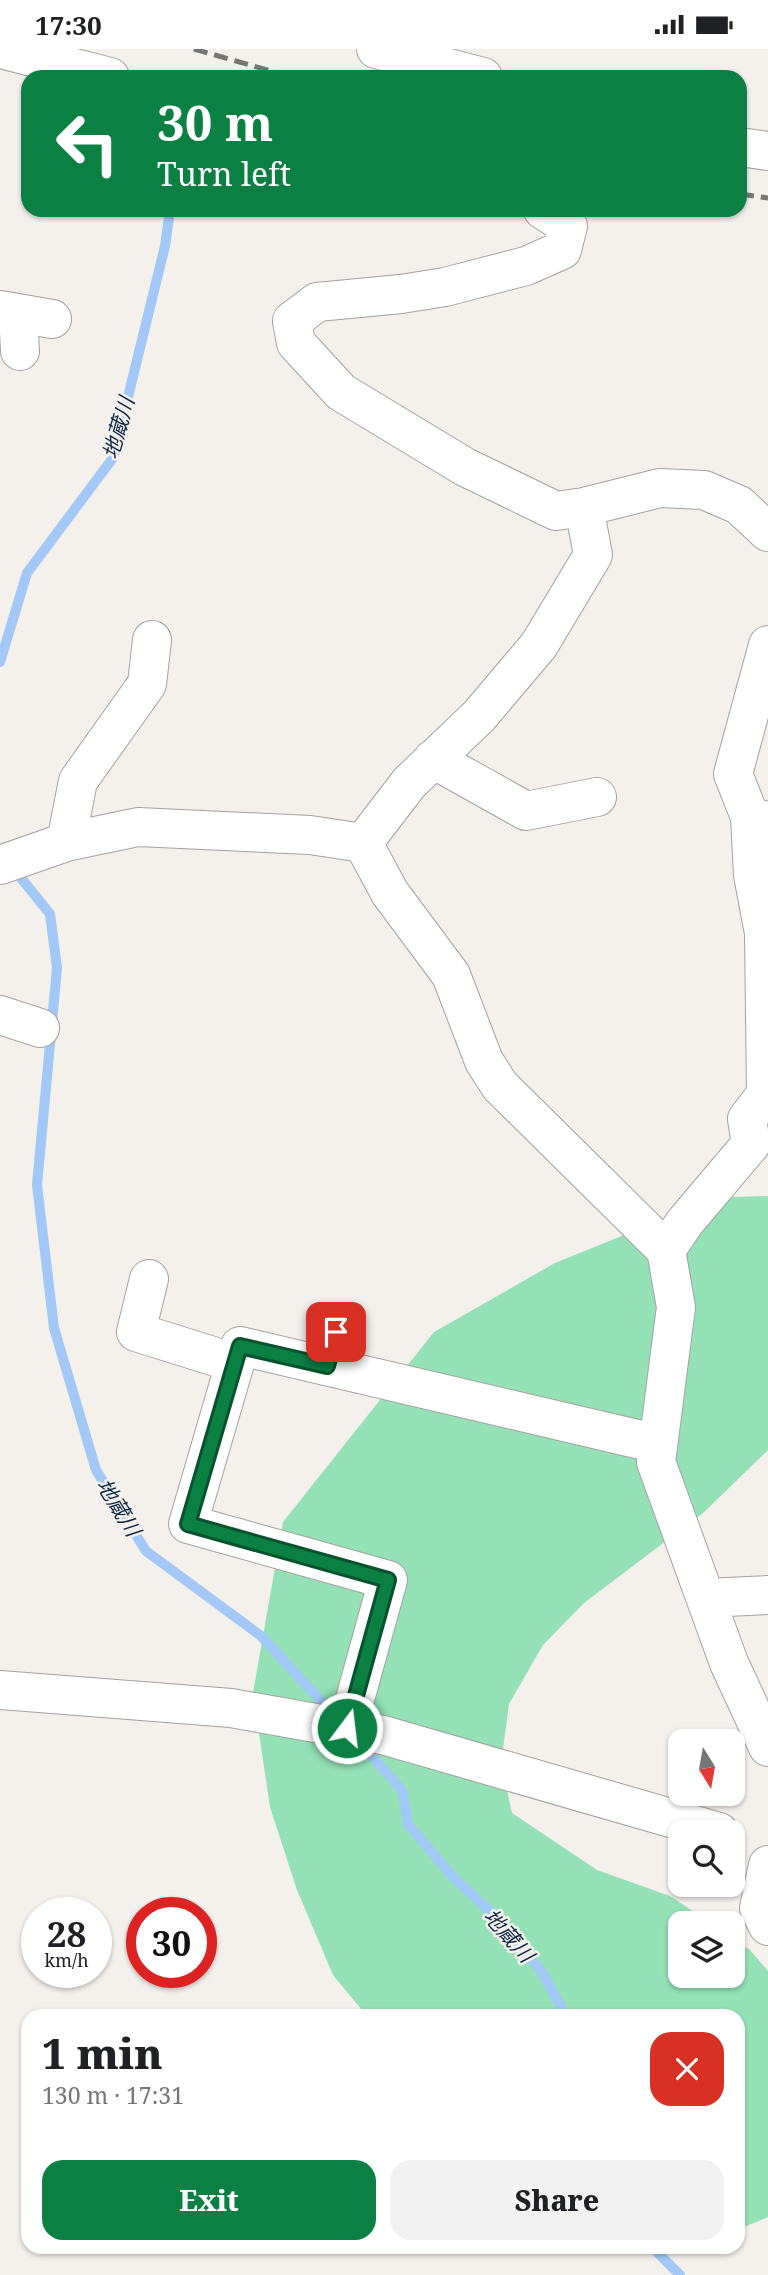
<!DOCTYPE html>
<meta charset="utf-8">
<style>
:root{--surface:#fff;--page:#f2f2f2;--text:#202124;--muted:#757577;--accent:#0b8043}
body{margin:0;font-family:"Noto Serif","Noto Sans JP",serif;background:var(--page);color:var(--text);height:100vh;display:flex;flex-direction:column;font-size:26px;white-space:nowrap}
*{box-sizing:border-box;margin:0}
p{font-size:23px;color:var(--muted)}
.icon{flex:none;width:38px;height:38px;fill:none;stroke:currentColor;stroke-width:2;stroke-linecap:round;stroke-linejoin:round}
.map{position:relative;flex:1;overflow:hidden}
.details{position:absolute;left:21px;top:1960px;width:724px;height:245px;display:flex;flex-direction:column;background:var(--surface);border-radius:21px;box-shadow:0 2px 5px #0004}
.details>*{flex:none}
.guide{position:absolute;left:21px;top:21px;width:726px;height:147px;border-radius:21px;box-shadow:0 2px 5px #0004;background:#0b8043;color:#fff;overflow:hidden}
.needle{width:46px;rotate:169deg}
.fabs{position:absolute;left:668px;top:1680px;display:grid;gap:14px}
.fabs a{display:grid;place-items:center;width:77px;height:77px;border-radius:14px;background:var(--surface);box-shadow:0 2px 5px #0004;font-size:35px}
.speed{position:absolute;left:21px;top:1848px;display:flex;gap:14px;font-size:35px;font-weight:700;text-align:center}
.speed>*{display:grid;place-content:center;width:91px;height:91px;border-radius:50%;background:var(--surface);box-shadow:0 2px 5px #0004;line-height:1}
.speed small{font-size:18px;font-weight:400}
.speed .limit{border:10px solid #d22;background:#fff;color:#111}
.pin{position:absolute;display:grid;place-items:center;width:60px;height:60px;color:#fff;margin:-30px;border-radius:14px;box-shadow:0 4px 10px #0006}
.me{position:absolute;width:77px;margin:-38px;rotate:15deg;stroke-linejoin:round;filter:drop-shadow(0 0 5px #0008)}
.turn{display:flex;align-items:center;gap:24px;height:147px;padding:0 21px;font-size:32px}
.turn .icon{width:91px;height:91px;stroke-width:2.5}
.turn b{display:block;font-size:49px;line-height:60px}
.round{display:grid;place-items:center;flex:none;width:74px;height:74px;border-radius:21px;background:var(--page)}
.overview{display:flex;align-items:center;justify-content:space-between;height:119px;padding:0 21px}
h1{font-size:42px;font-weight:800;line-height:52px}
.primary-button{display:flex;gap:14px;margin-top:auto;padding:14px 21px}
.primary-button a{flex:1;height:80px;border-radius:21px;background:var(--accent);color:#fff;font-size:28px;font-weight:800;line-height:80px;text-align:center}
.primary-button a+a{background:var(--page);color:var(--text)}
.status{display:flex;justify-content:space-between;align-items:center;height:49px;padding:0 35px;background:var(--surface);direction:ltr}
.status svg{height:19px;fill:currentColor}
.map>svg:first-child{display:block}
.green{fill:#93e1b5}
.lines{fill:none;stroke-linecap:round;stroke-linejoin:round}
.stream{stroke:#a1c8f6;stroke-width:10}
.minor-casing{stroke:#a5a19e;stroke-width:40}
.minor{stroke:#fff;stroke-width:38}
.rail{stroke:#787673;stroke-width:5;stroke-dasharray:14 7;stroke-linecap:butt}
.route-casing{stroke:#07532c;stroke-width:18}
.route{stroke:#0b8043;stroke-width:12}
.labels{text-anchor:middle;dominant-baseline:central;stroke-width:5;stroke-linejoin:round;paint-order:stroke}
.water-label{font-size:21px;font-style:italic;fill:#0f2a47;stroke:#f4f0ec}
</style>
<div class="status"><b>17:30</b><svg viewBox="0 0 49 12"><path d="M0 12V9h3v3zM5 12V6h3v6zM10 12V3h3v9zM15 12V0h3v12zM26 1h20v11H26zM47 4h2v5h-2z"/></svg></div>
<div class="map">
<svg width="768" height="2226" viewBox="0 0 768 2226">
<rect width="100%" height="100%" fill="#f4f0ec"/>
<path class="green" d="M768,1147V1401L703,1464L584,1554L543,1596L509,1655L501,1715L512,1764L597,1821L670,1847L711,1874H681V1927H733V1889L750,1901L768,1922V2168L739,2180L738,1967H367L333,1926L297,1841L270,1758L253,1644L283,1473L434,1283L555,1214L671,1167L734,1148Z"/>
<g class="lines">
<path class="stream" d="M0,613L27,524L113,409L165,197L170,161
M13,819L50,865L57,919L37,1136L54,1279L96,1421L146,1502L261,1587L335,1667
M360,1694L402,1741L408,1775L454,1829L501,1872L542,1923L566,1967
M652,2198L680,2226"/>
<g class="minor-casing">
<path id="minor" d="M1,0L110,28
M376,0L483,28
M740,98L768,102
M543,161L568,177L562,201L526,217L445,238L401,245L317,253L292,272L296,294L341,343L465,418L556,462L584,458L660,439L704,441L739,456L768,483
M0,261L52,270
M18,264L20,302
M768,596L733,725L750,768L768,772
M433,710L526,762L597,748
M66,793L78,732L147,635L152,591
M363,794L390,844L451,926L484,1012L500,1037L666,1201L676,1258L656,1413L729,1614L768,1698
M363,794L409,734L479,667L539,596L593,506L584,458
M0,816L66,793L138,778L310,786L363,794
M0,966L40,979
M666,1201L685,1173L751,1095L747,1070L766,1045L764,884L753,826L750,768
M149,1230L136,1283L235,1314
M327,1317L336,1283
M706,1549L768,1546
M0,1641L231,1659L383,1686L719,1783
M347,1679L388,1531L188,1475L240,1297L658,1395
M768,1816L759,1859L768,1877"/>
</g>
<use href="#minor" class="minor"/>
<path class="rail" d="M194,0L292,28
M740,145L768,149"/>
</g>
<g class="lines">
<g class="route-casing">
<path id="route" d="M336,1283L327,1317L240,1297L188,1475L388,1531L347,1679"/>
</g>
<use href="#route" class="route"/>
</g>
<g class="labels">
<g class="water-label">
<text transform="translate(118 379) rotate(-74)">地蔵川</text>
<text transform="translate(119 1458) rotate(58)">地蔵川</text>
<text transform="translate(509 1886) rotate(48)">地蔵川</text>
</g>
</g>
</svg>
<div class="fabs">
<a><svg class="needle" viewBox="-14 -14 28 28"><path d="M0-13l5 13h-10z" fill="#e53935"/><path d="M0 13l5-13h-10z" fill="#757577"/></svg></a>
<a><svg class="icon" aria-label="search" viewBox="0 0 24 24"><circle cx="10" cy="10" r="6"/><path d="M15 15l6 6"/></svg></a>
<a><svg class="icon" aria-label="layers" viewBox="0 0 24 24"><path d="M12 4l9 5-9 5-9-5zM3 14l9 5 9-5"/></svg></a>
</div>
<div class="speed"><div>28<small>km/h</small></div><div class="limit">30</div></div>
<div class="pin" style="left:336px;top:1283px;background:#d93025"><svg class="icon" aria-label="arrive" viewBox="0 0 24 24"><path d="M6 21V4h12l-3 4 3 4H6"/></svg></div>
<svg class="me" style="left:347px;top:1679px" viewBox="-20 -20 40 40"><circle r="17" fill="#0b8043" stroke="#fff" stroke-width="3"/><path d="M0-11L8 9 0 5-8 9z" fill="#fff"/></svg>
<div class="guide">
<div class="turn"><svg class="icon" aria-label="left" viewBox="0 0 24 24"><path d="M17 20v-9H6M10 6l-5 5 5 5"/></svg><div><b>30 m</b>Turn left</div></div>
</div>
<section class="details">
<div class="overview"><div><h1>1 min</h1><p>130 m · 17:31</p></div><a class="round" style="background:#d93025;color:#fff"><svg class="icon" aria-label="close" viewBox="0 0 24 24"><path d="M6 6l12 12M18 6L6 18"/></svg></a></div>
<div class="primary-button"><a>Exit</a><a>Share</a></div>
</section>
</div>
